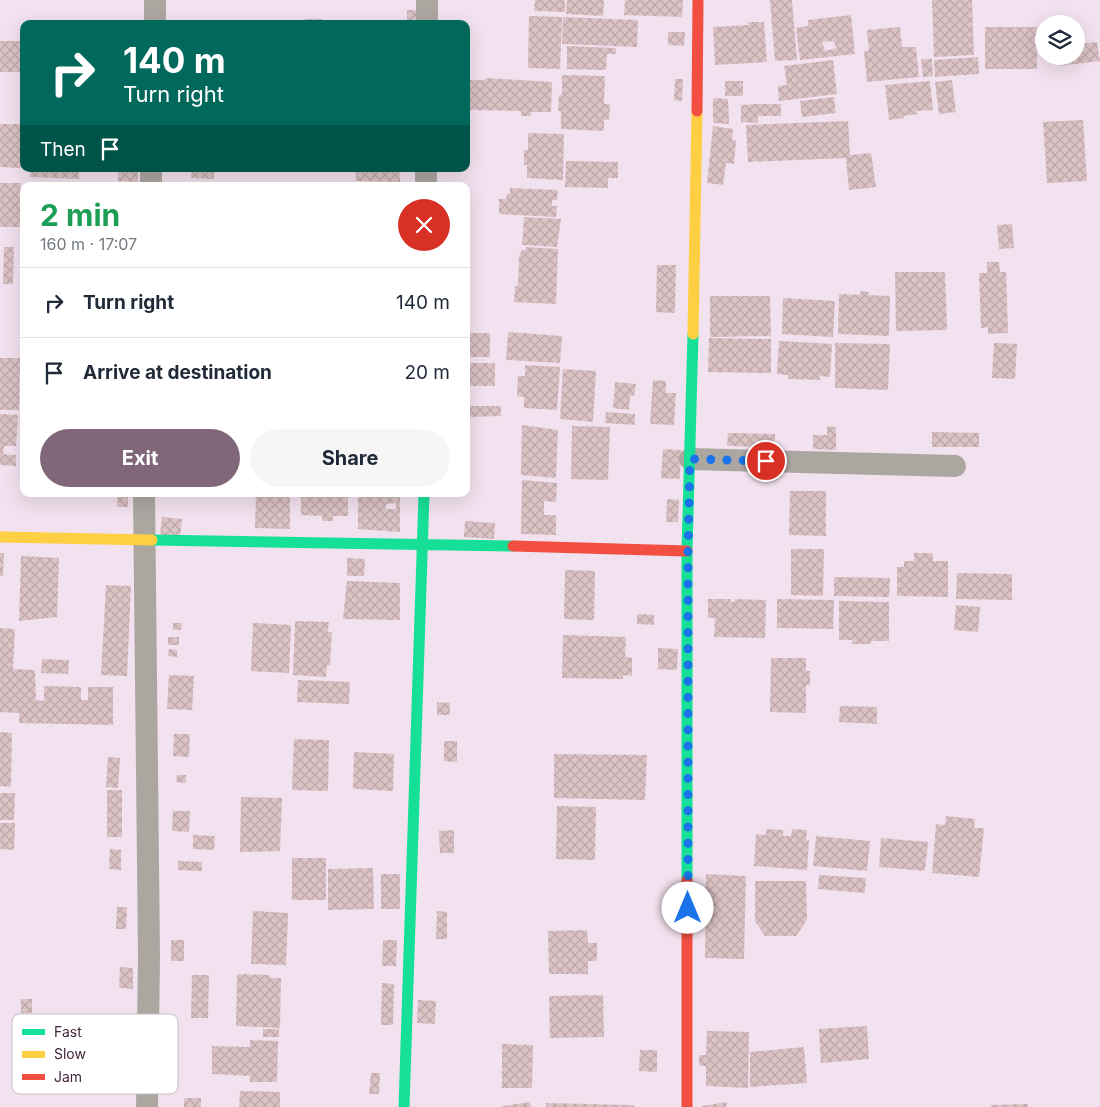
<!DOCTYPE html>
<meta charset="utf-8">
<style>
:root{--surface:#fff;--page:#f6f6f7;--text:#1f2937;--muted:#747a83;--line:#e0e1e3;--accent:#80677a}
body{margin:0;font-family:Inter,sans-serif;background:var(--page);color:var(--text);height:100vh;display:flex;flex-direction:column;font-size:19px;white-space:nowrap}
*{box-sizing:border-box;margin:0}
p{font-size:16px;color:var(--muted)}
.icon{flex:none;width:28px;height:28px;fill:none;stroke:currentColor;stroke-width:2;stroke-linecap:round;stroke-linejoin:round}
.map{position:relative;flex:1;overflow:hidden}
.side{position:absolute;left:20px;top:182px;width:450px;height:315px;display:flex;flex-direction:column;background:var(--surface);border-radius:10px;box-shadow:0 5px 20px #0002}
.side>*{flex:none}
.hud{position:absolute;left:20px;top:20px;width:450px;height:152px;border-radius:10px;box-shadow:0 5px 20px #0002;background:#00695c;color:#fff;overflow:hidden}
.tools{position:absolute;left:1035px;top:15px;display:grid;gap:10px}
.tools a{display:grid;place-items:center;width:50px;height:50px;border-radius:50%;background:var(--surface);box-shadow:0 5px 20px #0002;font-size:25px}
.pin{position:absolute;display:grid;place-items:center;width:42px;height:42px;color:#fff;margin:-21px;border:2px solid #fff;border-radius:50%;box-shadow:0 1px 5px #0007}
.me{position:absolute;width:55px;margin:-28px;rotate:0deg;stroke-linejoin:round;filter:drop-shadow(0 0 4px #0008)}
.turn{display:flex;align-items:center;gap:18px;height:105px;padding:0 20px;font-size:22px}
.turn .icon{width:65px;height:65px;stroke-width:2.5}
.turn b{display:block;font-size:35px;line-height:42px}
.then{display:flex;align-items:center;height:48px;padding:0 20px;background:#0003;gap:10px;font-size:19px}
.round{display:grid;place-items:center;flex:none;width:52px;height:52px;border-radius:26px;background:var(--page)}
.summary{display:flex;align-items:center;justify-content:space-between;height:85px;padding:0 20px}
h1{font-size:30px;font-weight:700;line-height:38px;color:#1e9e55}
.primary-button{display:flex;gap:10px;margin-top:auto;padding:10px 20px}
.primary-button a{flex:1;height:58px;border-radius:30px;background:var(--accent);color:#fff;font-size:20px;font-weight:700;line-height:58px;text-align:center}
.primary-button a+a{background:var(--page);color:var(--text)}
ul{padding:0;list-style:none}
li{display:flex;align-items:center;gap:15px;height:70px;padding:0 20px;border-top:1px solid var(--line)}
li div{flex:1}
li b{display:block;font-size:19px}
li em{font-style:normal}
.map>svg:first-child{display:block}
.building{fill:url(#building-cross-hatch);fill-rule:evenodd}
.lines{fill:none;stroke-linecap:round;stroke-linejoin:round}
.street{stroke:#aca6a1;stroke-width:22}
.fast{stroke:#16e098;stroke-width:11}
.slow{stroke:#ffcf43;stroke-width:11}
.jam{stroke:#f24e42;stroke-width:11}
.route{stroke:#1a73e8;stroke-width:9;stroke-dasharray:0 16.2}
.key{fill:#fff;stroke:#c6bec4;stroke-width:1}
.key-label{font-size:14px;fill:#42263c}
</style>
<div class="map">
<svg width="1100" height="1107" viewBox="0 0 1100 1107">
<defs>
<pattern id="building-cross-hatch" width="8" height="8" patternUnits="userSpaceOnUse" patternTransform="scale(1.25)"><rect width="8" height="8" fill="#dbc3c5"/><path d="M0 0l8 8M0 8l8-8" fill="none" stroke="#bda7aa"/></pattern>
</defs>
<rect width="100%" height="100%" fill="#f2e1ee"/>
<path class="building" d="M535,0H565V12L534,11Z
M567,0H604L603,16L566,14Z
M625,0H683L682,17L624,15Z
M770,0H792L797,60L775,61Z
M932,0H972L974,55L934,57Z
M407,10H417V24H407Z
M851,15L855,54L800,60L796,28L808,26V20ZM833,41L837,48L825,51L822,42Z
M529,16L562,17L560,69L528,68Z
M563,17L638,20L637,47L562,44Z
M304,19H322V24H304Z
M189,20L213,21V24H189Z
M748,22H764L767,62L715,65L713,27L749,25Z
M900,27L902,47H916L919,77L867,82L864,51H869L867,30Z
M985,27H1037V69H985Z
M668,32H685L684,46L668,45Z
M0,41H22V72H0Z
M1097,42L1100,61L1059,66L1057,56H1076V44Z
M567,46L616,48V54H607L606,70L567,69Z
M978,57L979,74L935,77L934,60Z
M921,59H932L933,76L923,77Z
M833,60L837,94L779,101L778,86L787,85L784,66Z
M562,75L605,76L604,104H610L609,120H604V131L561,129V111H558L559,95H562Z
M485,78L552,82L551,112H531V116H521V111L468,110L469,80H485Z
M675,79H683L682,101L674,100Z
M952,80L956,112L939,114L935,82Z
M725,81H743V96H725Z
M930,81L933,110L917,111V114L903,116L904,118L889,120L885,85Z
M834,97L836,113L802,117L800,101Z
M713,98L728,99L729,124L713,123Z
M757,104H781V116H758V123L741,122V105Z
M1083,120L1087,181L1047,183L1043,122Z
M848,121L850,155L871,153L876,187L849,190L846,158L748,162L746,125Z
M0,124H24L23,168L0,167Z
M713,126L733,129L732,140H736L734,164L726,163L723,185L707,183Z
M528,133L564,134L563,180L527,178V165H524V150H528Z
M566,161L618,162V178H608V188L565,187Z
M30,169H79V179L30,177Z
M118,169H138V182L118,181Z
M191,169H214V179L191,178Z
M356,169H400V182L356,181Z
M0,183H21L20,227H0Z
M510,188L558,190L557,200H552V206H557L556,217L499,214V199H506L507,194H510Z
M524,217L561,219L557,247L522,245Z
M1012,224L1014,248L999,249L997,225Z
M4,247H14L13,284H3Z
M526,247L558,249L556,304L514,302L515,286H518L519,256L522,250H525Z
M987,262H999L1000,272H1006L1008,333L988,334V327L981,328L979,273H987Z
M657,265H676L675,313L656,312Z
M895,272H945L947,330L896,331Z
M860,291L869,292L868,295L890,296L889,336L838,334L839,294L860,295Z
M710,296H770L771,336L710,337Z
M783,298L835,301L833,337L782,334Z
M508,332L562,336L560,363L506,360Z
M466,333H490V357H466Z
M709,338L771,339V373L708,372Z
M779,341L832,344L830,377L820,376V380L788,379V375L777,374Z
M835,343L890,344L888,390L835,388Z
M994,343L1017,344L1015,379L992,378Z
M0,358H20L19,410H0Z
M466,363H495V386H466Z
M525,365L560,367L557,410L524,408V397L517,396L518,376H525Z
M563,369L596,371L593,422L560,419Z
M653,380L666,381V393H676L674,425L650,424Z
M615,382L636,384L634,396H630L629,410L613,408Z
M468,406H501V416L469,417Z
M606,412L635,414V425L605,423Z
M0,414L18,415L16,446H4L3,454L16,455V466L0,465Z
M522,425L558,430L556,478L521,475Z
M572,426L610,427L608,480L571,479Z
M827,426L836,427V450L813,449V435H827Z
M932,432L979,433V447H932Z
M728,433L775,434V447L727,446Z
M663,449L681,450L680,479L661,478Z
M522,480L557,483L556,502L544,501V515H556V535L521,534Z
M790,491H826V536L789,535Z
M118,494H128V507H117Z
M256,494H290V529L255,528Z
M301,494H348V516H333V521H322V516L301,515Z
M358,494H400V532L358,529ZM396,503V509H386V504Z
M667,499L679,500L678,522H666Z
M162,517L182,519L180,538L160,536Z
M465,521L495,523L494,539L464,537Z
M791,549H824L823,596L791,595Z
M0,553H4L3,576H0Z
M914,553H933V561H948V597L897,596V567H904V561H914Z
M21,556L59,558L57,617L19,621Z
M347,558L365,559L364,576H347Z
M565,570L595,571L594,620L564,619Z
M957,573L1012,574V600L956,599Z
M834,577L890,578L889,597L834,596Z
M347,581L400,583V620L343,619Z
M106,585L131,586L127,676L101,675Z
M708,599H731L730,602H735V599L766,600L765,638L714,637L715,618H708Z
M777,599L834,600L833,629L777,628Z
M839,601L889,602V641H871V644H852L853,640H839Z
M956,605L980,607L978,632L954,630Z
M637,614L654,615V625L637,624Z
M295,621L329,622L328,632H332L330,665H327L326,677L293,675Z
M173,623H182L181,630H173Z
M253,623L291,625L289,673L251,671Z
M0,628L15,629L13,669L35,670L36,700L44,701V686L81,687V700H88V687H113V725L19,723V713L0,712Z
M563,635L626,637L625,657L632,658V676L623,675V679L562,678Z
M168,637H179V645H168Z
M658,648L678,649L677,670L658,669Z
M169,649L177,650V657L168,656Z
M771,658H806V671H810V685H806V713L770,712Z
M42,659L69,660L68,674L41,673Z
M169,675L194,676L192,710L167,709Z
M298,680L350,682L349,704L297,702Z
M437,702L450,703V715H437Z
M840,706L877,707V724L839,722Z
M0,732L12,733L11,787L0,786Z
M174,734H190L189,757L173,756Z
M294,739L329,740L328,791L292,790Z
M444,741H457V762L444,761Z
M354,752L394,754L393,791L353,789Z
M554,754L647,755L645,800L554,798Z
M108,757L120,758L118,788L106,787Z
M177,775H186V783L176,782Z
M107,790H122V837H107Z
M0,793H15L14,820H0Z
M241,797L282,798L280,851L240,852Z
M557,806L596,807L595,860L556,859Z
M173,811H190L189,832L172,831Z
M946,816L975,819L974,828H984L979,877L932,873L936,824L945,825Z
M0,823H15L14,850L0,849Z
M766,829L783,830V836H791L792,829L807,830L806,840H809L807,870L754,866L756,834L766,835Z
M454,830V853H440L439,831Z
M193,835L215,836L214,850L193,849Z
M816,836L870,841L867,871L813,866Z
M881,838L928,842L925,871L879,867Z
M110,849L121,850V870L109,869Z
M292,858H326V900H292Z
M178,861L202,862V871L178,870Z
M373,868L374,909L328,910V869Z
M381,874H400V909H381Z
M706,874L746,876L744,959L705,958Z
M819,875L866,878L865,893L818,889Z
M755,881H806L807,920L796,936H765L755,921Z
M117,907H127L126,929H116Z
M253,911L288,913L286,965L251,964Z
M437,911L447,912V939H436Z
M587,930L588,943H597V961H588V974H549L548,931Z
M171,940H184V961H171Z
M383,940H397L396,966H382Z
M120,967L133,968V989L119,988Z
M237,974L270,975V978H281L280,1028L236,1026Z
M192,975H209L208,1018H191Z
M382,983L394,984L393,1025H381Z
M603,995L604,1037L550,1038L549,996Z
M21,999H32V1013H21Z
M418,1000L436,1001L435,1024L417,1023Z
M867,1026L869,1059L821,1063L819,1029Z
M263,1029H279V1037H263Z
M707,1031L749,1032L748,1088L706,1086V1066H699V1055H706Z
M250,1040L278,1041L277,1082H250V1076L212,1074V1046L250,1047Z
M502,1044L533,1045L532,1088H502Z
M804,1047L807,1083L750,1087V1052Z
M640,1050H657V1072L639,1071Z
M371,1073H380L379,1094H369Z
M240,1091L280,1092V1107H239Z
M184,1098H201V1107H184Z
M530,1102L531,1107H503V1106Z
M727,1102L726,1107H702V1106Z
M546,1103L634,1105V1107H546Z
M1028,1104V1107H991V1105Z"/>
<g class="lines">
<path class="street" d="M155,24V0
M427,24V0
M151,186V169
M426,186V169
M690,459L955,466
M144,494L149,955L147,1107"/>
<path class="fast" d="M152,540L513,546
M687,880V551L693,334
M404,1107L424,494"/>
<path class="slow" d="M693,334L697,111
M0,537L152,540"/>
<path class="jam" d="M697,111L698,0
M513,546L687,551
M687,880V1107"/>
</g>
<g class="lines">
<path class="route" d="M688,908V551L690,459L766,461"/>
</g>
<rect x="12" y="1014" width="166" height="80" rx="8" class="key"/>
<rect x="22" y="1029" width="23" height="6" fill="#16e098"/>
<rect x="22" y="1051" width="23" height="7" fill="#ffcf43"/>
<rect x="22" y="1074" width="23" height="6" fill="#f24e42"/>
<g class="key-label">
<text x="54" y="1037">Fast</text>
<text x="54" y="1059">Slow</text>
<text x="54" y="1082">Jam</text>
</g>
</svg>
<div class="tools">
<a><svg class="icon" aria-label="layers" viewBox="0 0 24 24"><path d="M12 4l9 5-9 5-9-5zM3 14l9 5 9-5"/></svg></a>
</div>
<div class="pin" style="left:766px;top:461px;background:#d93025"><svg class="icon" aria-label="arrive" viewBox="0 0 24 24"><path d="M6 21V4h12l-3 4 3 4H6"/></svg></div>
<svg class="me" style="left:688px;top:908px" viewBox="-20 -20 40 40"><circle r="19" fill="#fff"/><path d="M0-13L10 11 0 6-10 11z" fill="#1a73e8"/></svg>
<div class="hud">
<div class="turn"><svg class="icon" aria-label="right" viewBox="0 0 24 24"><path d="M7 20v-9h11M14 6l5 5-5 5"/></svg><div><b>140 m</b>Turn right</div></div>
<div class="then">Then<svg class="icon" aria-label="arrive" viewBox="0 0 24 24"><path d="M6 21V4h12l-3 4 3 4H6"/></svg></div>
</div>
<section class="side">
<div class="summary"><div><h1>2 min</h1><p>160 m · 17:07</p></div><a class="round" style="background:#d93025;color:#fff"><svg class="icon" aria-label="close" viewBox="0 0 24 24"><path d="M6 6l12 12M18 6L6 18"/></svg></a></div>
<ul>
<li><svg class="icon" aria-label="right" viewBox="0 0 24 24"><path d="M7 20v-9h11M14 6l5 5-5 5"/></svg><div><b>Turn right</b></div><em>140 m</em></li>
<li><svg class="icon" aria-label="arrive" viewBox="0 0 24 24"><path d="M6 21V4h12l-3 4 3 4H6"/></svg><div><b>Arrive at destination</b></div><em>20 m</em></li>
</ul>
<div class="primary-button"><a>Exit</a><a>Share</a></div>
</section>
</div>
